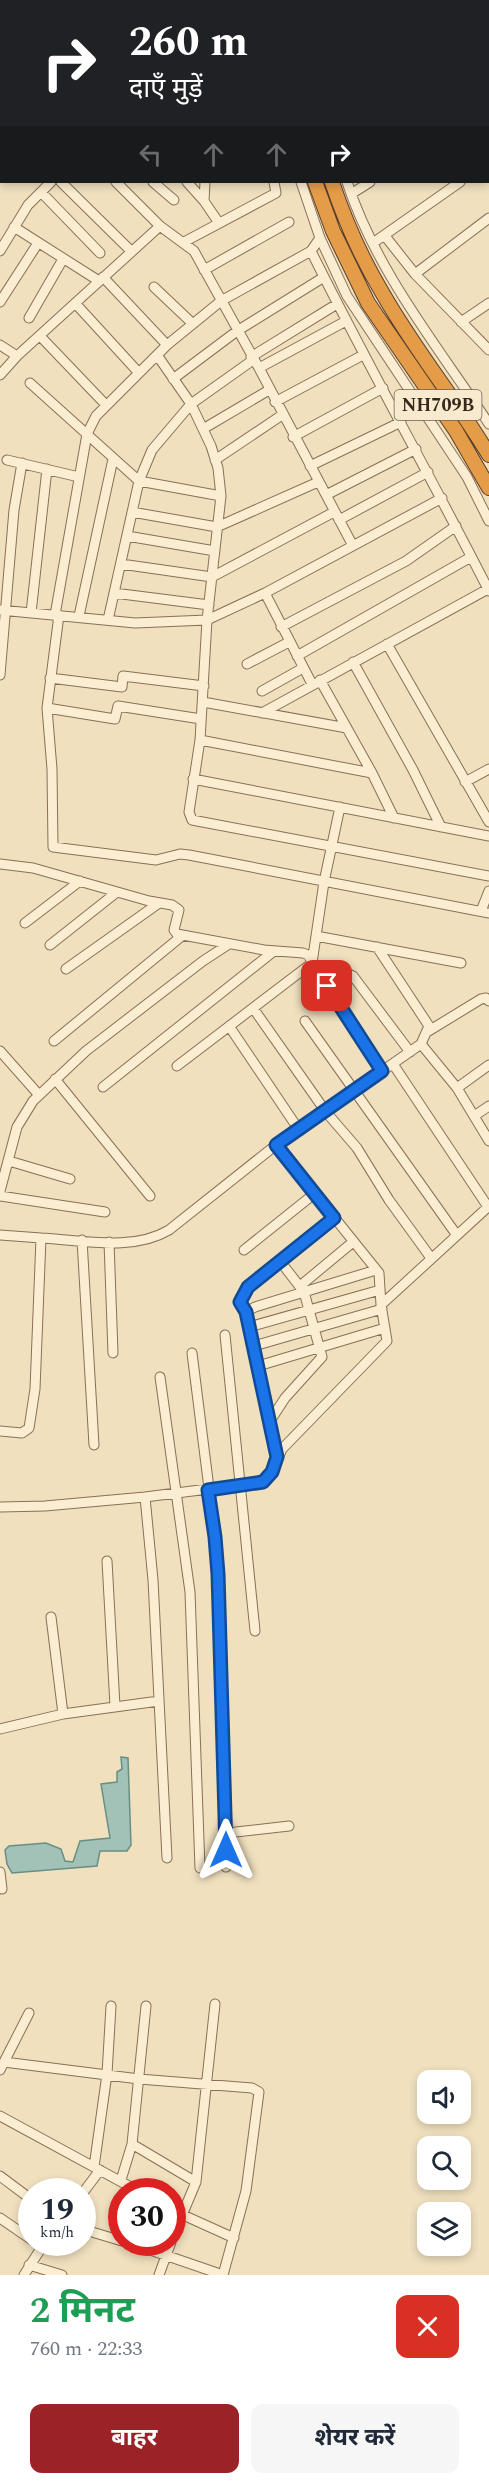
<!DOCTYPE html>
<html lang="hi">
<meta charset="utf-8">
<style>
:root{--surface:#fff;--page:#f6f6f7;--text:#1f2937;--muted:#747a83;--accent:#9b2327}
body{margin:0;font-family:Spectral,"Noto Sans Devanagari",serif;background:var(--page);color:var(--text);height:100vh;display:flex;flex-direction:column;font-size:22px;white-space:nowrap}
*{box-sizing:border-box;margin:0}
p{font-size:20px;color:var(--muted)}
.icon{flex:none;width:33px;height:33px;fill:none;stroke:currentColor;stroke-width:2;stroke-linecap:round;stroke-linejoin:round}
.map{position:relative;height:2275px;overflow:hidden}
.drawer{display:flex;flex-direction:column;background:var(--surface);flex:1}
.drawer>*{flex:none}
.top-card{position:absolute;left:0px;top:0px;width:489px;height:183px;box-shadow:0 3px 9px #0003;background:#202124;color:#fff;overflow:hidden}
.tools{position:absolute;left:417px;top:2070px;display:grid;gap:12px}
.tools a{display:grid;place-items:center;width:54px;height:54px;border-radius:12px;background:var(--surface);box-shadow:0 3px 9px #0003;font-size:30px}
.speed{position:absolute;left:18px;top:2178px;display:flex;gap:12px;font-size:30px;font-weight:700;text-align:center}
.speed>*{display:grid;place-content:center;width:78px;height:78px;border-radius:50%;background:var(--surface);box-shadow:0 3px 9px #0003;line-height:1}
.speed small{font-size:15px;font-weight:400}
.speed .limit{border:9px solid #d22;background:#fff;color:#111}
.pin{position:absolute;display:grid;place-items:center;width:51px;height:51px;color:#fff;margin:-26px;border-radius:12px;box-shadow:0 3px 9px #0006}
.me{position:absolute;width:66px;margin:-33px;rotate:0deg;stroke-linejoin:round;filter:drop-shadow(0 0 4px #0008)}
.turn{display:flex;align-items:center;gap:21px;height:126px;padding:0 30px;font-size:27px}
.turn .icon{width:78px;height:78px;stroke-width:2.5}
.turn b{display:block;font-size:42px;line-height:51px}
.lanes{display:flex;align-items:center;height:57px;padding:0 30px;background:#0003;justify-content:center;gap:30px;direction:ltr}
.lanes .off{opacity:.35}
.round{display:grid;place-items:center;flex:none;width:63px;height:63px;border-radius:12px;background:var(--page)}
.head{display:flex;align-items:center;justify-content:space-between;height:102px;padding:0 30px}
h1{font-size:36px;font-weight:700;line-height:45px;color:#1e9e55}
.primary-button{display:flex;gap:12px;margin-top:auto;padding:12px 30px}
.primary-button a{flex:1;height:69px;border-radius:12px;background:var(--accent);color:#fff;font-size:24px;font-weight:700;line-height:69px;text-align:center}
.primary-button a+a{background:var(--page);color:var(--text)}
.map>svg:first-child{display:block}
.water{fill:#a2c1b7;stroke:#688f85;stroke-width:1.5}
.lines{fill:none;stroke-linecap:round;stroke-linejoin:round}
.minor-casing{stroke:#897056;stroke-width:11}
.highway-casing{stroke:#563e2b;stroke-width:16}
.minor{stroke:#faedd1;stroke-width:9}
.highway{stroke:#e59c49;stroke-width:14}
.route-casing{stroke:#114b97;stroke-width:15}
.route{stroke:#1a73e8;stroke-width:10}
.labels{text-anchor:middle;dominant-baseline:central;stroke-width:5;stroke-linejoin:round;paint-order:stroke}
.shield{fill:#f7eace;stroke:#716251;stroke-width:1.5}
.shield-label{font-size:18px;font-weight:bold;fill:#37281b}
</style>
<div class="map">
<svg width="489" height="2275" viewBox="0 0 489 2275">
<rect width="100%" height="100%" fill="#f0e0be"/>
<path class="water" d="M121,1757L128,1758L131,1845L127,1851H100L97,1866L12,1873L7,1864L5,1850L9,1846L46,1843L61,1849L65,1861L73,1862L80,1841L110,1838L101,1784L117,1782V1772L122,1769Z"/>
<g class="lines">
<g class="minor-casing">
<path id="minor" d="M268,0V2
M314,0V2
M449,0V2
M49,2L50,0
M162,2V0
M189,2V0
M215,2V0
M488,38L489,37
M488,62L489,71
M0,67L2,68
M0,93L2,91
M488,105L489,103
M0,122L2,124
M488,162L489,161
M61,182L131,251
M116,182L160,226L194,251L259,368L352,544
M153,182L174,200
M187,182L204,201L219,223
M301,182L320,238L347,296L467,477L489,521
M347,182C376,271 438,347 489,424
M41,192L100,253
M351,194L370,182
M204,201L205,182
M14,227L99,281
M385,236L415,274L489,350
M184,242L276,193L274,182
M373,243L460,182
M0,251L28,205L51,182
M311,251C368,366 431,477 489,591
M204,270L289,222
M415,274L489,218
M103,277L167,345
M154,287L193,324
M0,302L38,243
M75,303L139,373
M29,318L63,259
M461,322L489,303
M40,336L106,405
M0,345L17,356
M157,355L191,404L211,446L218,468L221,496L207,620L200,740L189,812L192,820L489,876
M251,357L337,304
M259,368L346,321
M0,375L17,356L160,226
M173,379L237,331L324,277
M30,383L139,481L221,496
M275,402L363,355
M203,429L269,390
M293,437L383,388
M7,460L79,477
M215,460L282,415
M310,466L401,422
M326,495L416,449
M132,512L217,527L318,482
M339,520L428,472
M127,536L215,551
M121,564L212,577L334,512
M114,593L209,605
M265,593L312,684
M0,610L135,623L207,620L265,593L442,498
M31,613L47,469
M55,615L87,434L96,416L167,345L221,301L311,251L320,238
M59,615L47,708L52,769L53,847L156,860L180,854L189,855L489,913
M79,616L113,459
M108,620L139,481L152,450L191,404L253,360
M281,627L406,561L456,526
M387,644L489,822
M297,656L471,557
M353,662L413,770L441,827
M247,664L289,642
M0,675L14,510L22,463
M50,678L122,687L123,676L204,686
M320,680L372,773L394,818
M262,691L303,668
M203,702L347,728
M47,708L115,719L118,706L201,719
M262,713L488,589
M200,740L372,773
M193,779L489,836
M465,782L489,769
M0,864L33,868L149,901L172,905L179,910L174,930L177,934L264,950L303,953L308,955L382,1071
M481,911L489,891
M25,923L80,881
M316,936L461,963
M50,945L117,892
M66,969L159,903
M316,969L342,971L353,976L410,1052
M253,1008L326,1112L357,1148L389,1200L431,1258
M305,1021L456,1234
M229,1026L299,1130
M427,1032L481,999L486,998L489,1001
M54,1041L183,935
M421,1044L457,1088L489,1141
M0,1051L39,1095
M393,1064L488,1207
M177,1066L312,963L324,882L340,807
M55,1079L150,1196
M103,1087L274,951
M457,1088L489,1065
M474,1116L489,1106
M276,1145L379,1273L381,1305
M9,1161L70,1179
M0,1191L17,1127L33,1101L86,1051L203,961L229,944
M0,1196L105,1212
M0,1235L41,1238L35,1389L29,1428L22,1433L0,1431
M41,1238C82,1240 132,1252 169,1230L276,1145L421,1044L429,1026L377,947
M82,1240L94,1445
M109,1242L113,1353
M244,1250L314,1194
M300,1286L353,1242
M246,1312L240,1302L248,1287L334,1218
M249,1327L380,1290
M225,1335L255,1631
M254,1346L382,1309
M192,1353L217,1552L226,1808V1867
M258,1366L385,1328
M160,1377L190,1592L200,1868
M270,1421L285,1398L322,1357L304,1292L280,1261
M277,1457L246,1312L255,1307L376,1270
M145,1497L153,1580L167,1858
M0,1507L45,1506L145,1497L263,1482L272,1472L282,1449L387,1341L381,1305L489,1206
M107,1561L115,1706
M51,1617L63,1714
M0,1729L63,1714L159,1701
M227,1833L289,1826
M0,1872L2,1889
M4,2062L139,2079L252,2088L259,2092L246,2191L223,2275
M0,2070L29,2013
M0,2116L140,2192
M132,2144L196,2182
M94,2167L107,2074L111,2006
M0,2176L32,2200
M121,2180L132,2144L146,2006
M82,2194L100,2170
M172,2210L234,2238
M0,2218L32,2240
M82,2229L122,2241
M172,2239L196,2182L215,2004
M127,2242L223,2275
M29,2265L62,2275
M24,2275L45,2242
M159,2275L171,2242"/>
</g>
<g class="highway-casing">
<path id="highway" d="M283,0V2
M299,0L300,2
M315,182L333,231L368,303L456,431L489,488
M332,182C345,221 362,259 383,294C415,350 456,400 489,455"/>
</g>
<use href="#minor" class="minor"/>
<use href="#highway" class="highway"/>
</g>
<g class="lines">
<g class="route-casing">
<path id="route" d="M226,1850L218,1574L215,1537L208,1490L263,1482L272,1472L277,1457L246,1312L240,1302L248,1287L334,1218L276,1145L382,1071L327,986"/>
</g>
<use href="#route" class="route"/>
</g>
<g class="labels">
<rect class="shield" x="394.5" y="390" width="87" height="30" rx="4.5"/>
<g class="shield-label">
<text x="438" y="405">NH709B</text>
</g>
</g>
</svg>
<div class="tools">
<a><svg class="icon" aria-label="sound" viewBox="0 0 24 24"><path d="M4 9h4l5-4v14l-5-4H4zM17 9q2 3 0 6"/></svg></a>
<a><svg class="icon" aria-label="search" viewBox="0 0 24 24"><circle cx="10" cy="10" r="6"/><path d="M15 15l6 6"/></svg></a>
<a><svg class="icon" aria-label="layers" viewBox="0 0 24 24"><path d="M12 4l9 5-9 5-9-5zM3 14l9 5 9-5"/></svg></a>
</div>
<div class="speed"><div>19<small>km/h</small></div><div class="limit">30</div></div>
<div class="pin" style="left:327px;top:986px;background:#d93025"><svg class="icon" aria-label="arrive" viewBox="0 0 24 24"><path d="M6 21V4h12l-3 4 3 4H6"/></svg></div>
<svg class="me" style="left:226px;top:1850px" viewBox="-20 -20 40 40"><path d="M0-17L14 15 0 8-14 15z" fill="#1a73e8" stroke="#fff" stroke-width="4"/></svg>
<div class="top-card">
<div class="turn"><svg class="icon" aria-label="right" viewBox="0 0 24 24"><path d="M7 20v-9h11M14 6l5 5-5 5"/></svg><div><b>260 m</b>दाएँ मुड़ें</div></div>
<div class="lanes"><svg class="icon off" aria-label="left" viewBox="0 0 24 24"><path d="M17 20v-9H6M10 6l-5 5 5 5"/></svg><svg class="icon off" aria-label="ahead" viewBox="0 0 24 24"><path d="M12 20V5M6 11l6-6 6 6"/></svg><svg class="icon off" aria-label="ahead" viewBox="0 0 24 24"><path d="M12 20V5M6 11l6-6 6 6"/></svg><svg class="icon" aria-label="right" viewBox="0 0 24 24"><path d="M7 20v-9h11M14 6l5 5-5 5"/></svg></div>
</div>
</div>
<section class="drawer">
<div class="head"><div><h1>2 मिनट</h1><p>760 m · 22:33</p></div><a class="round" style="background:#d93025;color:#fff"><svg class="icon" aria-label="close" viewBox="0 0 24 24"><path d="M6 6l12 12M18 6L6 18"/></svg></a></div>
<div class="primary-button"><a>बाहर</a><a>शेयर करें</a></div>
</section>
